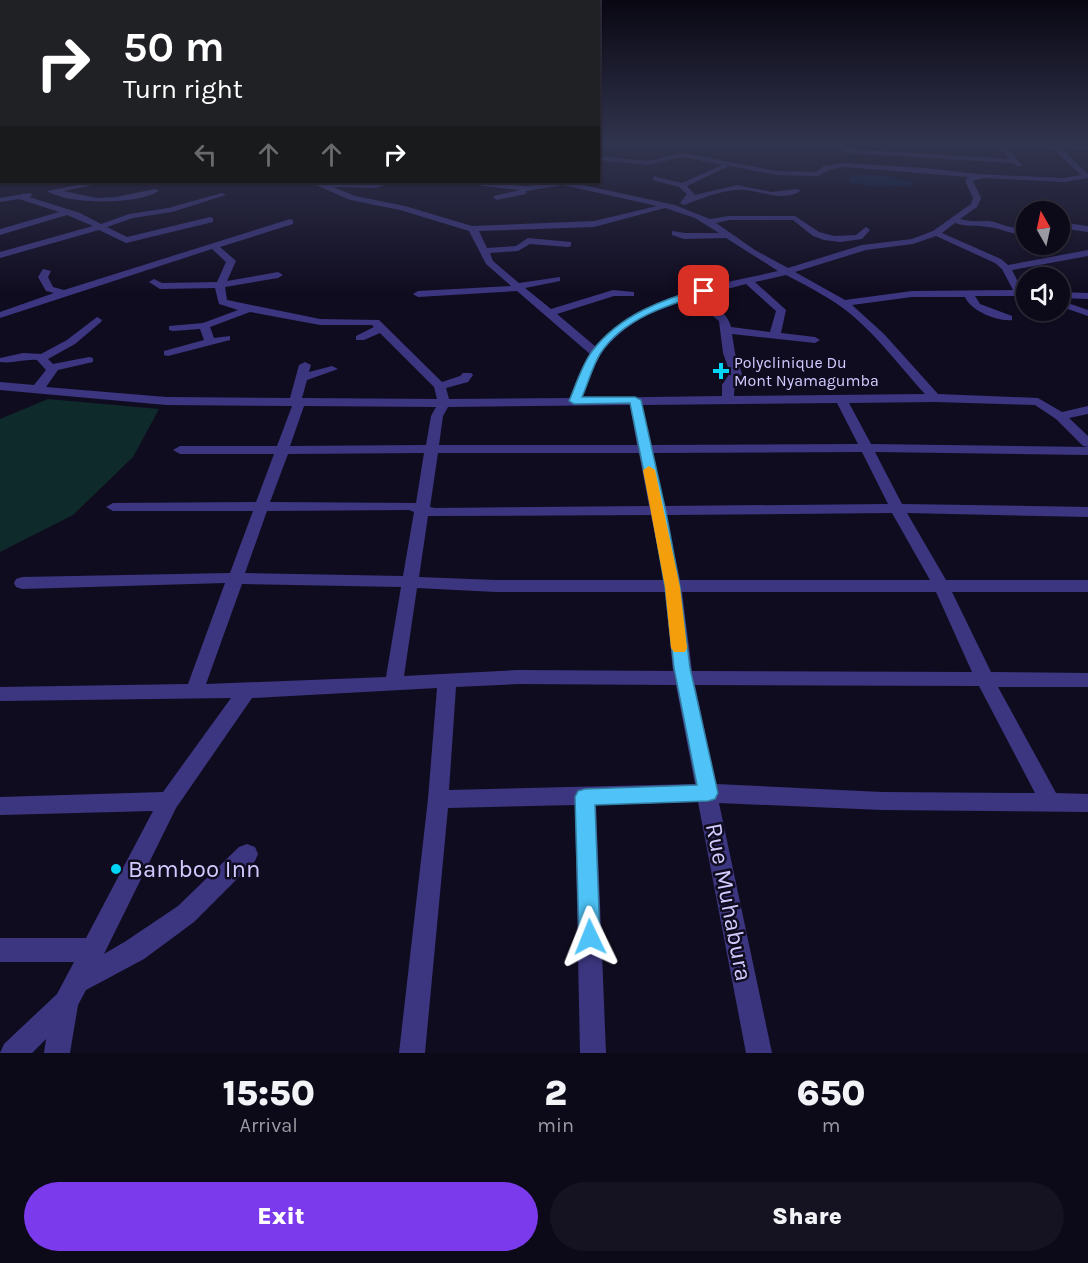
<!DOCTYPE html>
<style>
:root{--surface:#0c0918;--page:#151221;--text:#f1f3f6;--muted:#9a9aa2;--line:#2c2a37;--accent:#7c3aed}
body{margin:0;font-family:Karla,sans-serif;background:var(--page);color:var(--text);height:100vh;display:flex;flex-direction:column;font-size:22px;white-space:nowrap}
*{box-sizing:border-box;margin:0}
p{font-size:20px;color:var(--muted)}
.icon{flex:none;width:33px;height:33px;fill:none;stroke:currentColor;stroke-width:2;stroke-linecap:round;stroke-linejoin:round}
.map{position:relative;height:1053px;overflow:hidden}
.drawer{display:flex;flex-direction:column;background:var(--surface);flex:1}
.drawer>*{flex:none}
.guide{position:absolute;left:0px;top:0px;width:600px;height:183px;box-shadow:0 2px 4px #0004,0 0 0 2px var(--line);background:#202124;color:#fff;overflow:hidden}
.needle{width:39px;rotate:351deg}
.buttons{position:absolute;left:1016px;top:201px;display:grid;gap:12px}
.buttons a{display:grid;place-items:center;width:54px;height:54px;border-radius:50%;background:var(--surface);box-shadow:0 2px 4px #0004,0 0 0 2px var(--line);font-size:30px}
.pin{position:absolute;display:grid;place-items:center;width:51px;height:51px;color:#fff;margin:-26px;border-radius:12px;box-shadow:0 3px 9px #0006}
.me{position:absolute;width:66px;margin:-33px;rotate:358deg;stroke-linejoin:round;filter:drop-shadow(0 0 4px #0008)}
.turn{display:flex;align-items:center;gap:21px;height:126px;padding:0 24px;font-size:27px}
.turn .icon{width:78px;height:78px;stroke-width:2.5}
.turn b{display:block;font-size:42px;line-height:51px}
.lanes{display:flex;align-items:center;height:57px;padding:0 24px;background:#0003;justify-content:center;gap:30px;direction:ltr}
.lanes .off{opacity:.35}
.eta{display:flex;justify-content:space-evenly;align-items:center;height:102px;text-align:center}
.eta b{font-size:36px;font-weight:800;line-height:42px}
.action{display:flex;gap:12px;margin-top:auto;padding:12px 24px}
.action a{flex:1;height:69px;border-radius:36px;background:var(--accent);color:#fff;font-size:24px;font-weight:800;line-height:69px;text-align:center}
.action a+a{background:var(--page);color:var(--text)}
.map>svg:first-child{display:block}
.green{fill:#0f2a2a}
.water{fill:#0a1d41}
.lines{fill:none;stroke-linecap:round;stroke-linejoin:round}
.minor{fill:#3c3680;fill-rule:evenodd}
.route{fill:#4fc3f7;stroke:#337fa1;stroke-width:1.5}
.slow{fill:#f59e0b}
.poi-dot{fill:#00d5f6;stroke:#100c20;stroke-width:2}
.labels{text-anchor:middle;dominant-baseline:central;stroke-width:5;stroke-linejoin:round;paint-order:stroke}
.far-poi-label{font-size:16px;fill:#d3cbff;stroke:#100c20;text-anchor:start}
.near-poi-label{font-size:24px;fill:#d3cbff;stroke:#100c20;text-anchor:start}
.near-street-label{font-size:24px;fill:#d3cbff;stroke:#100c20}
</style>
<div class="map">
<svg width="1088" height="1053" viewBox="0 0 1088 1053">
<rect width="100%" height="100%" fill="#100c20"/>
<path class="green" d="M48,399L159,409L133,457L73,515L0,552V419Z"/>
<path class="water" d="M852,174L888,176L915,183L909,187L892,185L879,187L848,182Z"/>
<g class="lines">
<path class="minor" d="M598,145H603L598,148Z
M761,145H767V147L762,148Z
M835,145H843L849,149L1009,159L998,145L1088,146V150L1061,148L1088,174V178L1064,182L984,178L973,181L981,198L977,207L960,219C970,222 978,221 989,221C1002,223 1013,231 1026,227V233C1012,236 1002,228 988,227C976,225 967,227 955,223L942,233L1001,259L1008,265L1088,250V256L1012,270L1022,290H1026V296H975L980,304L1012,316V320C997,322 970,310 965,297H912L852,305L884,334L938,394L1038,398L1062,412L1088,406V414L1069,418L1088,436V447L1083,446L1056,419L1035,405L935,402L849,403L871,444L1088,447V455L875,452L902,504L1088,507V517L907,513L946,580H1088V592H952L991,672L1088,673V687H998L1056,793L1088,794V812L882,810L719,803L772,1053H746L698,802L596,805L606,1053H580L575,805L448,808L425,1053H399L428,799L437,688L252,698L176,808L104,954L126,941L178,906L239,847L247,844L255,847L258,854L255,861L194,922L144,959L86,990L78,1005L70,1053H44L46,1039L32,1053H0L4,1044L57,994L74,962H0V938H86L153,811L0,815V797L163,792L231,698L0,701V687L188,684L225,583L22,589L16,587L14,583L16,579L22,577L230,573L253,511H113L106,507L113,503L256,502L274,454H180L173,450L180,446H277L292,406L166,405L0,390V382L34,385L46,370L37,360C24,359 12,364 0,362V358L23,353L41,354L67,340L97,317L102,320L101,322L75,344L48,359L53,364L89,357L93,358V362L58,370L46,387L166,397L290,398L299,365L305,362L311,365L309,372L332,366L338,369L307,380L302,398L437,399L434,387L380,333L364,340H356V336L374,327L372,325H320L250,312L210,327L214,338L230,336V340L168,356L164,355V351L204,340L200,329L173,331L169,330V326L203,323L238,310L219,304L215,288L160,289L149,282L154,279L162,283L217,282L226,262L212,249L0,318V312L54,293L46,291L38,277L43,269L51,271L48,277L53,287L64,290L290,219L293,220V224L220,247L236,261L227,281L278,272L283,275L278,278L225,287L227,300L320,319L379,320L442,382L460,376L463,373H471L473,375L468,382L446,388L449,399L570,398L590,354L517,291L418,297L413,294L418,291L511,286L486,264L469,231L400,210L350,200L309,182L376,184L394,182L376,188L333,187L355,196L405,206L472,226L594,221L657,206L563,185L526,191V194L497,200L493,198L494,196L520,190L466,184L463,182L527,186L569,182L675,205L710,219L729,216H795L819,232L834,236L856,235L866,227L870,230L862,239L840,242L824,240L813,236L793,220H729L716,223L755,250L788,268L862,245L912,239L933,231L971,204L973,198L965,181L968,177L844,167L829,170L818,176L777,175L729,166L687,186L695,195L737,185L772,192L797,189L801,191C779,204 757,187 735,190C717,192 700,199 684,205L680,203L687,194L679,187L653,180V176L682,183L722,165L683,157L648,165L598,160V156L648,161L683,153L777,171L816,172L824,166L844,163L925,168L977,174L1064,178L1081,175L1053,149L1006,146L1022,165L1018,167L1013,163L847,153ZM665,208L695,218L719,233H685L672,231V235L684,239L726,238L778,271C709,287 646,292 596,347L557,314L614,296H634V292L613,290L551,309L525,288L560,281V277L519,283L493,261L490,253L518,251L530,244L568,247L571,246V242L528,238L516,246L487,248L479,231L594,227ZM936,236L995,263L1002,269L1013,290L912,291L845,300L795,272L866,250L913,244ZM786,275C809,287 833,299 853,316C880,339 901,368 925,394L734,396L735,382L742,374L735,353L732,334L815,343L820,340L815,337L781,333L786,310L755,282ZM746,284L776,311L770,332L731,327C726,307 706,303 689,299ZM678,302L704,309L719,321L723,353L730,373L722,385V396L582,398C588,384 593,367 601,354C617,330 651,310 678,302ZM837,403L858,444L651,445L642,405ZM630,405L637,445H439L443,416L448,407ZM304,406L436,407L431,416L426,445L290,446ZM862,452L888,504L664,506L652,453ZM424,453L416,503L270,502L288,454ZM438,453H639L649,506L435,508L430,507ZM409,510L414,512L403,576L245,573L267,511ZM892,513L930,580H680L666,515ZM651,515L664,580H496L419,577L428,516ZM242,584L401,587L386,677L206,684ZM417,588L496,592H665L673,671L518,670L404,676ZM682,592H936L972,672L692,671ZM518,684L676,685L695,784L449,790L456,687ZM695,685L979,686L1035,793L882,792L716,784Z
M0,167H2V171H0Z
M93,182H107L63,191L97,198L116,197L155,189L159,191C136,205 70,205 47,191Z
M403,182H421L406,185Z
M29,193L33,195L29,197L80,213L101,224L129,214L168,208L222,193L226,195L172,212L133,218L107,227L127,237L210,217L213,218V222L126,243L99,230L0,258V252L93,226L67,215L0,235V229L59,212L19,199L0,202V198Z
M1059,222L1088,226V232L1059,228Z
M1059,292L1088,293V299L1059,298Z
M1059,300L1088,310V316L1059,306Z"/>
</g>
<linearGradient id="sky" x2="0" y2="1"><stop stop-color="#090712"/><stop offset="0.49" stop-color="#31344e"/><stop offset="1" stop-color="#31344e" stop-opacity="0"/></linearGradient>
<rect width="1088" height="293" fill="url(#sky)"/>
<path class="route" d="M704,288L709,291L708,293C670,304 623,318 600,354C592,367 588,384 582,397H635L641,400L666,512L680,587L690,668L718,793L715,799L708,801L595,805L600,937L597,944L590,948L582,944L579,937L575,797L578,791L585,789L697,785L674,668L665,587L652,512L630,403L574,404L569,401C576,385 582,364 593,350C620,315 663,299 704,288Z"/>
<path class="slow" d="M649,466L655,470L680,587L687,648L685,652H674L671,648L665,587L643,470Z"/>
<g class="poi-dot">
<path d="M718 362h6v6h6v6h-6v6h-6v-6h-6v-6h6z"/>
<circle cx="116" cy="869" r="6"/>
</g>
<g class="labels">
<g class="far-poi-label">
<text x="734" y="362">Polyclinique Du<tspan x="734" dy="18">Mont Nyamagumba</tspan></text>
</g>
<g class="near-poi-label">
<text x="128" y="869">Bamboo Inn</text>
</g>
<g class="near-street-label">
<text transform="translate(729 902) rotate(79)">Rue Muhabura</text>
</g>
</g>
</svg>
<div class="buttons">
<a><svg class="needle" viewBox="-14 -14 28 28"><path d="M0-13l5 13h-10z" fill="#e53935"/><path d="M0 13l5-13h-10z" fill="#9a9aa2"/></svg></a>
<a><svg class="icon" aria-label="sound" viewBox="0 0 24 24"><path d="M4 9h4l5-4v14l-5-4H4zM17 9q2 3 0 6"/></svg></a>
</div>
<div class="pin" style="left:704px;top:291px;background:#d93025"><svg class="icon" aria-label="arrive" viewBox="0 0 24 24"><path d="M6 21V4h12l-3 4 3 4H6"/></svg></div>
<svg class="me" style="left:590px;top:937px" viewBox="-20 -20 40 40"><path d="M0-17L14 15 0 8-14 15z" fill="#4fc3f7" stroke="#fff" stroke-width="4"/></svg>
<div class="guide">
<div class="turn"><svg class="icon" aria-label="right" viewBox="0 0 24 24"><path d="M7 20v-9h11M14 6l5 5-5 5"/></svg><div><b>50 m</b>Turn right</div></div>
<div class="lanes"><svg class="icon off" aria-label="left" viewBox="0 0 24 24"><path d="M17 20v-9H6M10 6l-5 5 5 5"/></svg><svg class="icon off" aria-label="ahead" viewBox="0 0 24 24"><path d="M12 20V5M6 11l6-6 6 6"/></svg><svg class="icon off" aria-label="ahead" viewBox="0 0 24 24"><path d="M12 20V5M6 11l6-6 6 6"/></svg><svg class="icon" aria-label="right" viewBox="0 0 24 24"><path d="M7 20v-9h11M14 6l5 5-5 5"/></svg></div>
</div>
</div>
<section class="drawer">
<div class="eta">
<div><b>15:50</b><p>Arrival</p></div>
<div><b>2</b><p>min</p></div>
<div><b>650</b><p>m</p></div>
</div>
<div class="action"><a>Exit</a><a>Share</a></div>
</section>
